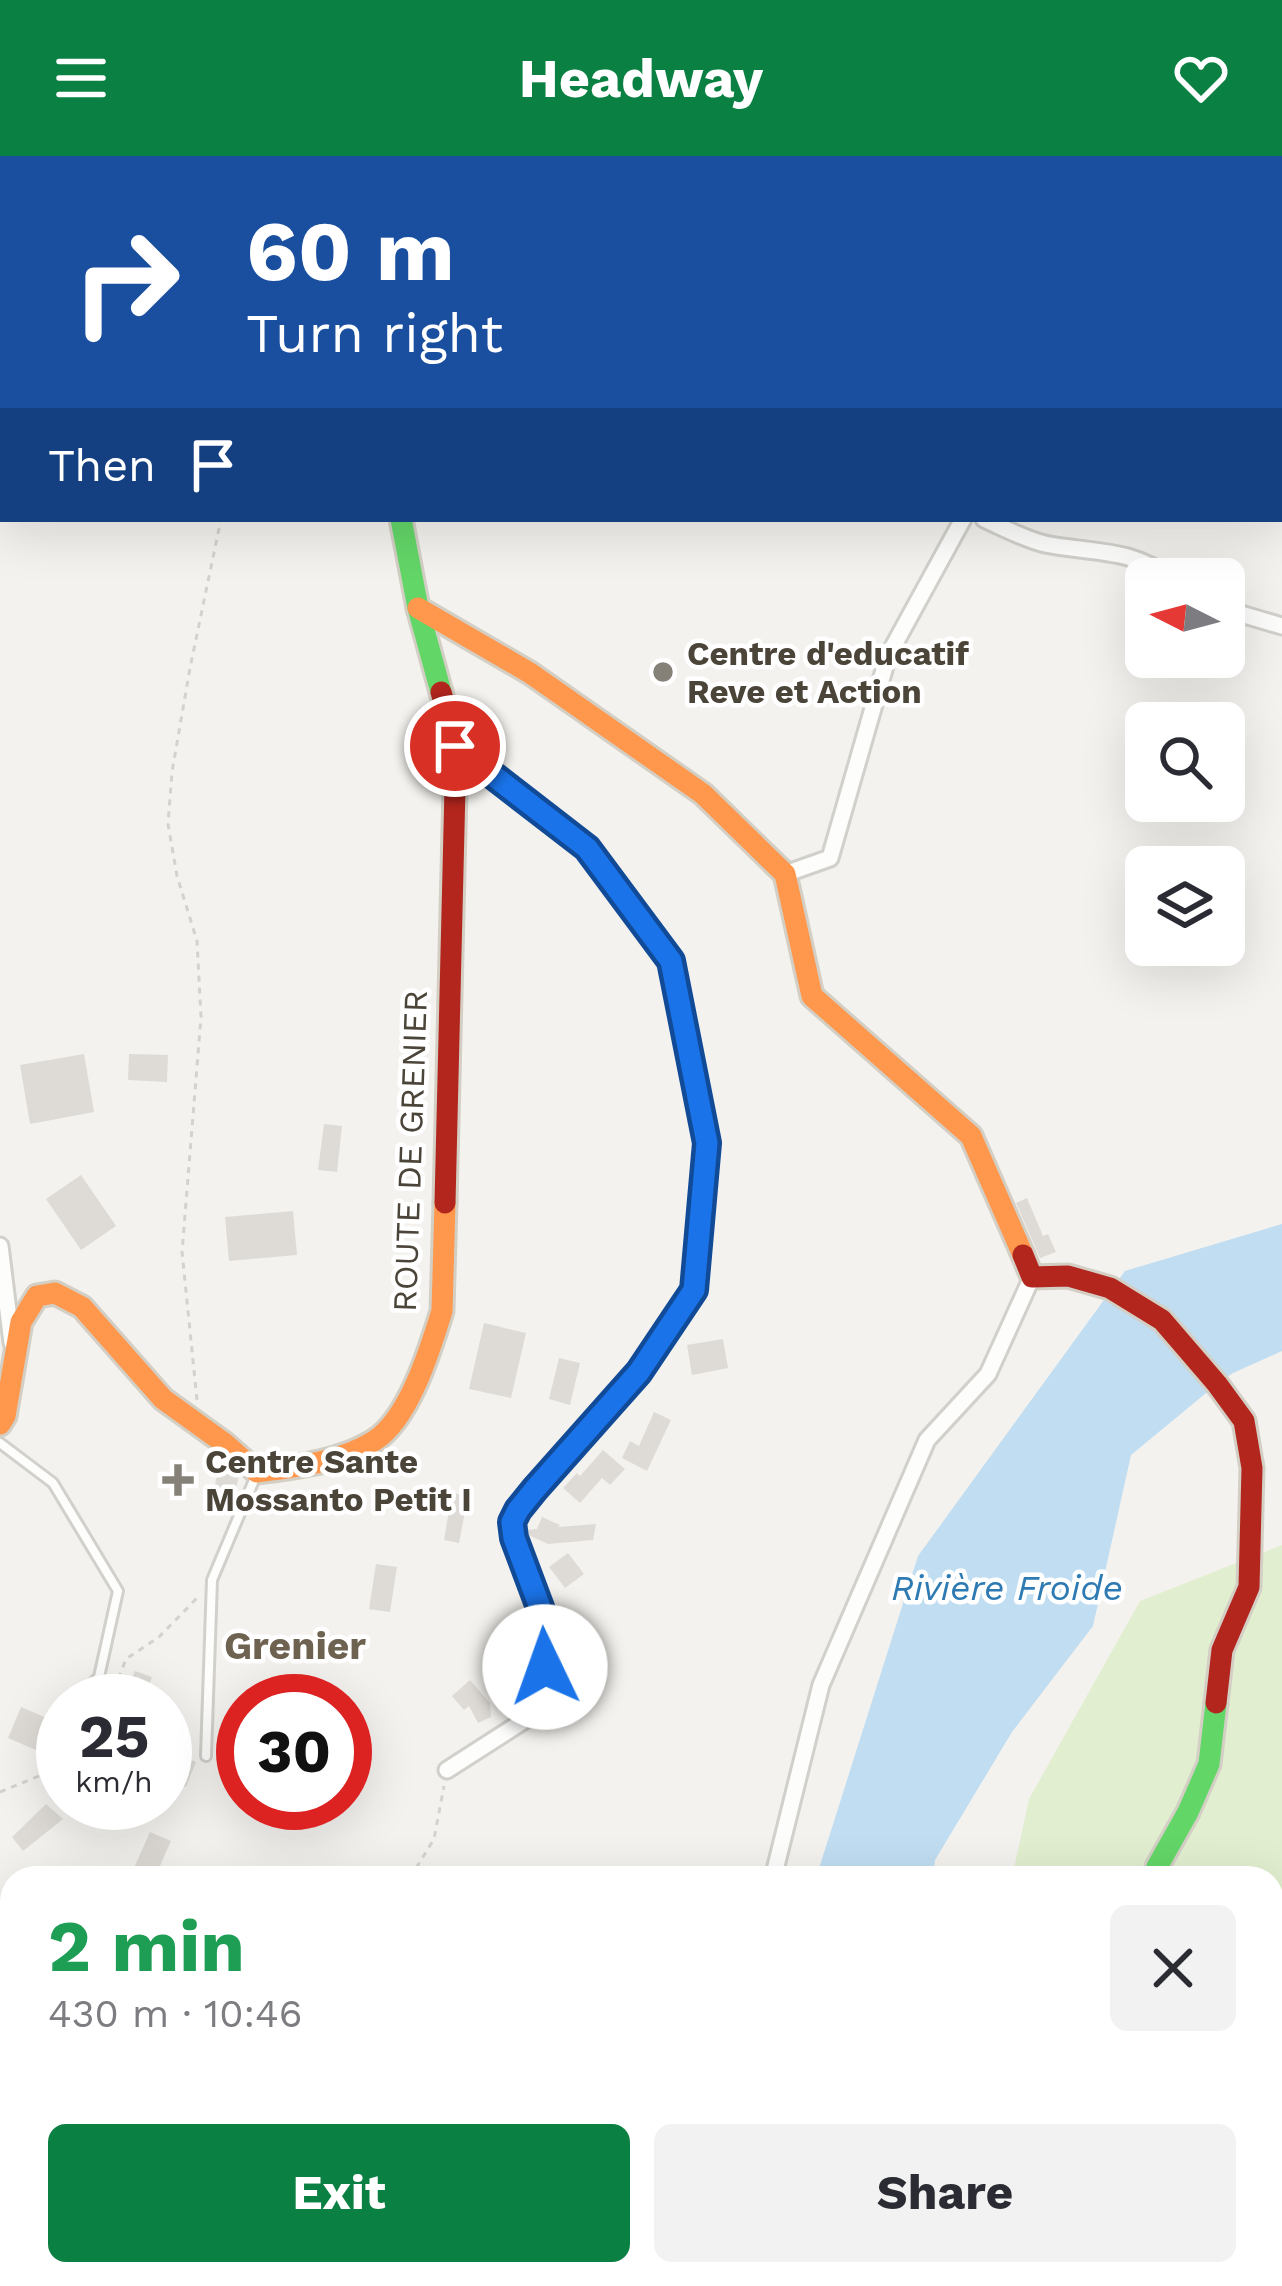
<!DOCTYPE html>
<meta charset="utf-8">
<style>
:root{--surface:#fff;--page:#f2f2f3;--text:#2b2b33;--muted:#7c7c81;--accent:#0b8043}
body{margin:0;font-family:"Work Sans",sans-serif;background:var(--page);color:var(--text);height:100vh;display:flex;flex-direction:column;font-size:45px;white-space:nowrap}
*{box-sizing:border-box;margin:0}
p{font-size:39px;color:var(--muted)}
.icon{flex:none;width:66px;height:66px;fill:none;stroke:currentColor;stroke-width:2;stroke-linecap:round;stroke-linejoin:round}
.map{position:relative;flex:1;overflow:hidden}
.panel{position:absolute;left:0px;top:1710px;width:1284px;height:420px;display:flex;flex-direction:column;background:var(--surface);border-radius:36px 36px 0 0;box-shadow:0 12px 48px #0002}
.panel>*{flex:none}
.guide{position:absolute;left:0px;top:0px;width:1284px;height:366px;box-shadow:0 12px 48px #0002;background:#1a4fa0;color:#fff;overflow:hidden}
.needle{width:78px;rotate:276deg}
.buttons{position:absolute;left:1125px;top:402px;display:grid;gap:24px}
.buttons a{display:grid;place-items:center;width:120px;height:120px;border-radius:18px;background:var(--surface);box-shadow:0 12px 48px #0002;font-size:60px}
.speed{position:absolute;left:36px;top:1518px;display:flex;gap:24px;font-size:60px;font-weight:700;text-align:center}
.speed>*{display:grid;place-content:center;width:156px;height:156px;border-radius:50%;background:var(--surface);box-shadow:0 12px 48px #0002;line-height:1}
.speed small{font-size:30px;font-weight:400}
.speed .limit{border:18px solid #d22;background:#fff;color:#111}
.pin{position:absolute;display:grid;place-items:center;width:102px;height:102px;color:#fff;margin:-51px;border:6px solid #fff;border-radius:50%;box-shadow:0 3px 12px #0007}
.me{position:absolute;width:132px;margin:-66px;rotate:357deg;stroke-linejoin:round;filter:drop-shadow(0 0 9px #0008)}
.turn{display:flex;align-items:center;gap:42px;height:252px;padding:0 48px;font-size:54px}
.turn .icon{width:156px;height:156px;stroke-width:2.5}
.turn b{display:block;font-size:84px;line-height:102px}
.then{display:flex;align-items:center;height:114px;padding:0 48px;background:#0003;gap:24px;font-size:45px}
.round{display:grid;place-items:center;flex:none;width:126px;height:126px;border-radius:18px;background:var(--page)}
.summary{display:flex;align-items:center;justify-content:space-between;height:204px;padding:0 48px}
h1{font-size:72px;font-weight:700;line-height:90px;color:#1e9e55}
.cta{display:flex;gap:24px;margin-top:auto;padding:24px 48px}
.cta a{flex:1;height:138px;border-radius:18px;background:var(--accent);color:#fff;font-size:48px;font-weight:700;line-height:138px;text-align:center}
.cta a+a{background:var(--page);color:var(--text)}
header{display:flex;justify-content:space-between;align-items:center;height:156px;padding:0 48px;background:var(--accent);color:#fff;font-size:54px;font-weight:700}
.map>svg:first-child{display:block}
.green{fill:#e1eecf}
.water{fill:#c0ddf1}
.building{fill:#dedbd6}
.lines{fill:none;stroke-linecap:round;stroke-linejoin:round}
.lane-casing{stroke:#d2d0cb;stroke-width:14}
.street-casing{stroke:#d2d0cb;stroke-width:21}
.fast-casing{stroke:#d3cfc5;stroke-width:27}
.slow-casing{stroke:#d3cfc5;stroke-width:27}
.jam-casing{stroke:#d3cfc5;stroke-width:27}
.path{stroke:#d3d2cc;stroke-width:3;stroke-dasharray:6 6;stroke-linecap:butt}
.lane{stroke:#fdfdfc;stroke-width:8}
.street{stroke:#fdfdfc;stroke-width:15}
.fast{stroke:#63d668;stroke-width:21}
.slow{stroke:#ff974d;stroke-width:21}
.jam{stroke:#b3261e;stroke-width:21}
.route-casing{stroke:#114b97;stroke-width:30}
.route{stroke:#1a73e8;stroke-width:21}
.poi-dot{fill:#868178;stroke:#fff;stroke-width:4.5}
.labels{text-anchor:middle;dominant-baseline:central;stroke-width:9;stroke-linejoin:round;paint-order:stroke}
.poi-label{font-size:33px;font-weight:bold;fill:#4b4439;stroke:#fff;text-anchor:start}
.street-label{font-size:33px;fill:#4b4439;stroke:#fff}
.water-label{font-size:36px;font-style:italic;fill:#2e7ab2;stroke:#fff}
.quarter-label{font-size:39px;font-weight:bold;fill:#6e6250;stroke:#fff}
</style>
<header><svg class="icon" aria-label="menu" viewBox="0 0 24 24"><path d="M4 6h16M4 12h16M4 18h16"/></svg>Headway<svg class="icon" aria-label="heart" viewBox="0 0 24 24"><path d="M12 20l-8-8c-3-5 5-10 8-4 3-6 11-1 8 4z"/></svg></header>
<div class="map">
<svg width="1282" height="2130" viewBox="0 0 1282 2130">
<rect width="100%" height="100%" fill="#f4f2ee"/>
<path class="green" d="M1282,1389V2130H1089V2118H1272V1722H1012L1029,1643L1140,1445Z"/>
<path class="water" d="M1282,1068V1195L1233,1217L1217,1228L1131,1299L1093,1470L1012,1576L935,1704L933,1722H816L918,1400L1125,1115Z
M687,2118H813L810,2130H683Z"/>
<path class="building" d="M84,898L94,956L30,968L20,909Z
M129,898L168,899L167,926L128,924Z
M324,968L342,970L337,1016L318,1014Z
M81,1019L116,1070L81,1094L46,1043Z
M1027,1042L1043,1080L1048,1078L1056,1096L1040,1102L1016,1047Z
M293,1055L297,1099L229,1105L225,1061Z
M484,1167L526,1177L511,1242L469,1233Z
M723,1183L728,1212L692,1219L687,1189Z
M559,1202L580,1207L570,1249L549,1243Z
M654,1256L671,1264L647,1315L622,1302L630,1285L639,1290Z
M603,1294L625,1313L610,1329L602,1322L580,1347L563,1332L577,1317L580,1320Z
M218,1315L239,1320L231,1352L211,1347Z
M452,1337L468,1340L459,1387L444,1384Z
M542,1361L560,1369L558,1371L596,1368L593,1384L548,1388L526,1378V1374L537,1373Z
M568,1397L584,1418L565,1432L549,1411Z
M376,1408L397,1411L390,1456L369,1453Z
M135,1515L152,1521L143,1545H123Z
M470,1524L490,1547L491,1561L478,1567L469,1550L464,1554L452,1540Z
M21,1551L63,1569L50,1600L8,1582Z
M351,1568L362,1621L345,1624V1569Z
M226,1586L243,1588V1618L221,1614Z
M170,1594L196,1606L186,1631L165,1622V1606Z
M46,1648L63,1663L23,1695L12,1681Z
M150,1676L171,1685L155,1721L134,1712Z"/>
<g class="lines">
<g class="lane-casing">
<path id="lane" d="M0,1287L53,1327L118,1435L99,1521L75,1545
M206,1600L212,1424L257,1317"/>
</g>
<g class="street-casing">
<path id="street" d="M339,0V3
M1015,3V0
M1281,262L1282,265
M984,363C1004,372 1024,383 1045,388C1089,397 1135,392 1170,423
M1224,453L1282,470
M785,718L830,702L888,500L963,363
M0,1090L12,1187
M447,1614L528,1562L538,1543L545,1511L544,1462L515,1382L512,1366L518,1354L535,1333L639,1216L694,1134L707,987L671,805L588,692L456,590
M773,1722L821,1529L927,1284L988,1218L1032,1121
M1272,1863L1282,1853
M658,2130L662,2118"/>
</g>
<g class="fast-casing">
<path id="fast" d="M401,363L418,452L441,536
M1156,1722L1157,1711L1188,1656L1209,1608L1216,1547"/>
</g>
<g class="slow-casing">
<path id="slow" d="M418,452L530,517L703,638L785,718L812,840L971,980L1023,1099
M0,1268L5,1260L21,1166L37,1140L55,1137L82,1151L163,1243L224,1287L257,1316C295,1311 341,1306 374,1285C409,1263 430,1194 442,1155L445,1047"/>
</g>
<g class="jam-casing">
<path id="jam" d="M441,536L456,590L445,1047
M1023,1099L1032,1121L1068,1120L1110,1132L1162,1164L1217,1228L1244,1265L1252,1312L1249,1431L1222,1494L1216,1547"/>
</g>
<path class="path" d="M281,3L288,0
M441,3L444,0
M197,1244L182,1096L201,861L197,785L177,720L168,668L172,616L190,512L221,363
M110,1545L126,1503L159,1481L199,1440
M0,1636L63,1610
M410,1722L434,1683L444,1630
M0,1787L12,1837
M0,1857L12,1861"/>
<use href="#lane" class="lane"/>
<use href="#street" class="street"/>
<use href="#fast" class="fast"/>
<use href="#slow" class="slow"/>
<use href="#jam" class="jam"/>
</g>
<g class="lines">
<g class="route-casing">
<path id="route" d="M455,590L587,692L671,805L707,987L694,1134L639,1216L535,1333L518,1354L512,1366L514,1382L544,1462L545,1511"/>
</g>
<use href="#route" class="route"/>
</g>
<g class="poi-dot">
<circle cx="663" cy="516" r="12"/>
<path d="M172 1306h12v12h12v12h-12v12h-12v-12h-12v-12h12z"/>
</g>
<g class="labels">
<g class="poi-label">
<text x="687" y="497">Centre d'educatif<tspan x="687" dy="38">Reve et Action</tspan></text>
<text x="205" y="1305">Centre Sante<tspan x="205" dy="38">Mossanto Petit I</tspan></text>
</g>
<g class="street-label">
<text transform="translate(410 995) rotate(-88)">ROUTE DE GRENIER</text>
</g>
<g class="water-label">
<text x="1007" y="1432">Rivière Froide</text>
</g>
<g class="quarter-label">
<text x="295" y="1489">Grenier</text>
</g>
</g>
</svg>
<div class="buttons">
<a><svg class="needle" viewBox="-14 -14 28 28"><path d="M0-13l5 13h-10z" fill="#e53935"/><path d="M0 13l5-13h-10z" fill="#7c7c81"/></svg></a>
<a><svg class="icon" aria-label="search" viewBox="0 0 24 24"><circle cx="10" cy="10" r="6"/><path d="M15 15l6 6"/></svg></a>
<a><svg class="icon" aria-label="layers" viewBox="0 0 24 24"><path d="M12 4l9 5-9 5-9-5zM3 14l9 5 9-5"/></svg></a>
</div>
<div class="speed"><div>25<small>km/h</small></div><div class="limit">30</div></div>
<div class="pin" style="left:455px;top:590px;background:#d93025"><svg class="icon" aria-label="arrive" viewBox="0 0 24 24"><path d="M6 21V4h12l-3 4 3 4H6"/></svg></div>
<svg class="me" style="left:545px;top:1511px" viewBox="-20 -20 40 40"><circle r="19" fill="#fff"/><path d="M0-13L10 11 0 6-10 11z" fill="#1a73e8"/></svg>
<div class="guide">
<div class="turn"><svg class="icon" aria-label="right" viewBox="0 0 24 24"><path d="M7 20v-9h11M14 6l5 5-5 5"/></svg><div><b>60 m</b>Turn right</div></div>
<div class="then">Then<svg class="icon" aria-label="arrive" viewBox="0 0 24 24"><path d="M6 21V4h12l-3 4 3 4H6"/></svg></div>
</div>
<section class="panel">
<div class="summary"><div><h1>2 min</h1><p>430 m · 10:46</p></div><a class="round"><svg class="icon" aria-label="close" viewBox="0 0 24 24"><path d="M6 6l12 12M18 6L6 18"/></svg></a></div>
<div class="cta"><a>Exit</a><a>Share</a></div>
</section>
</div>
